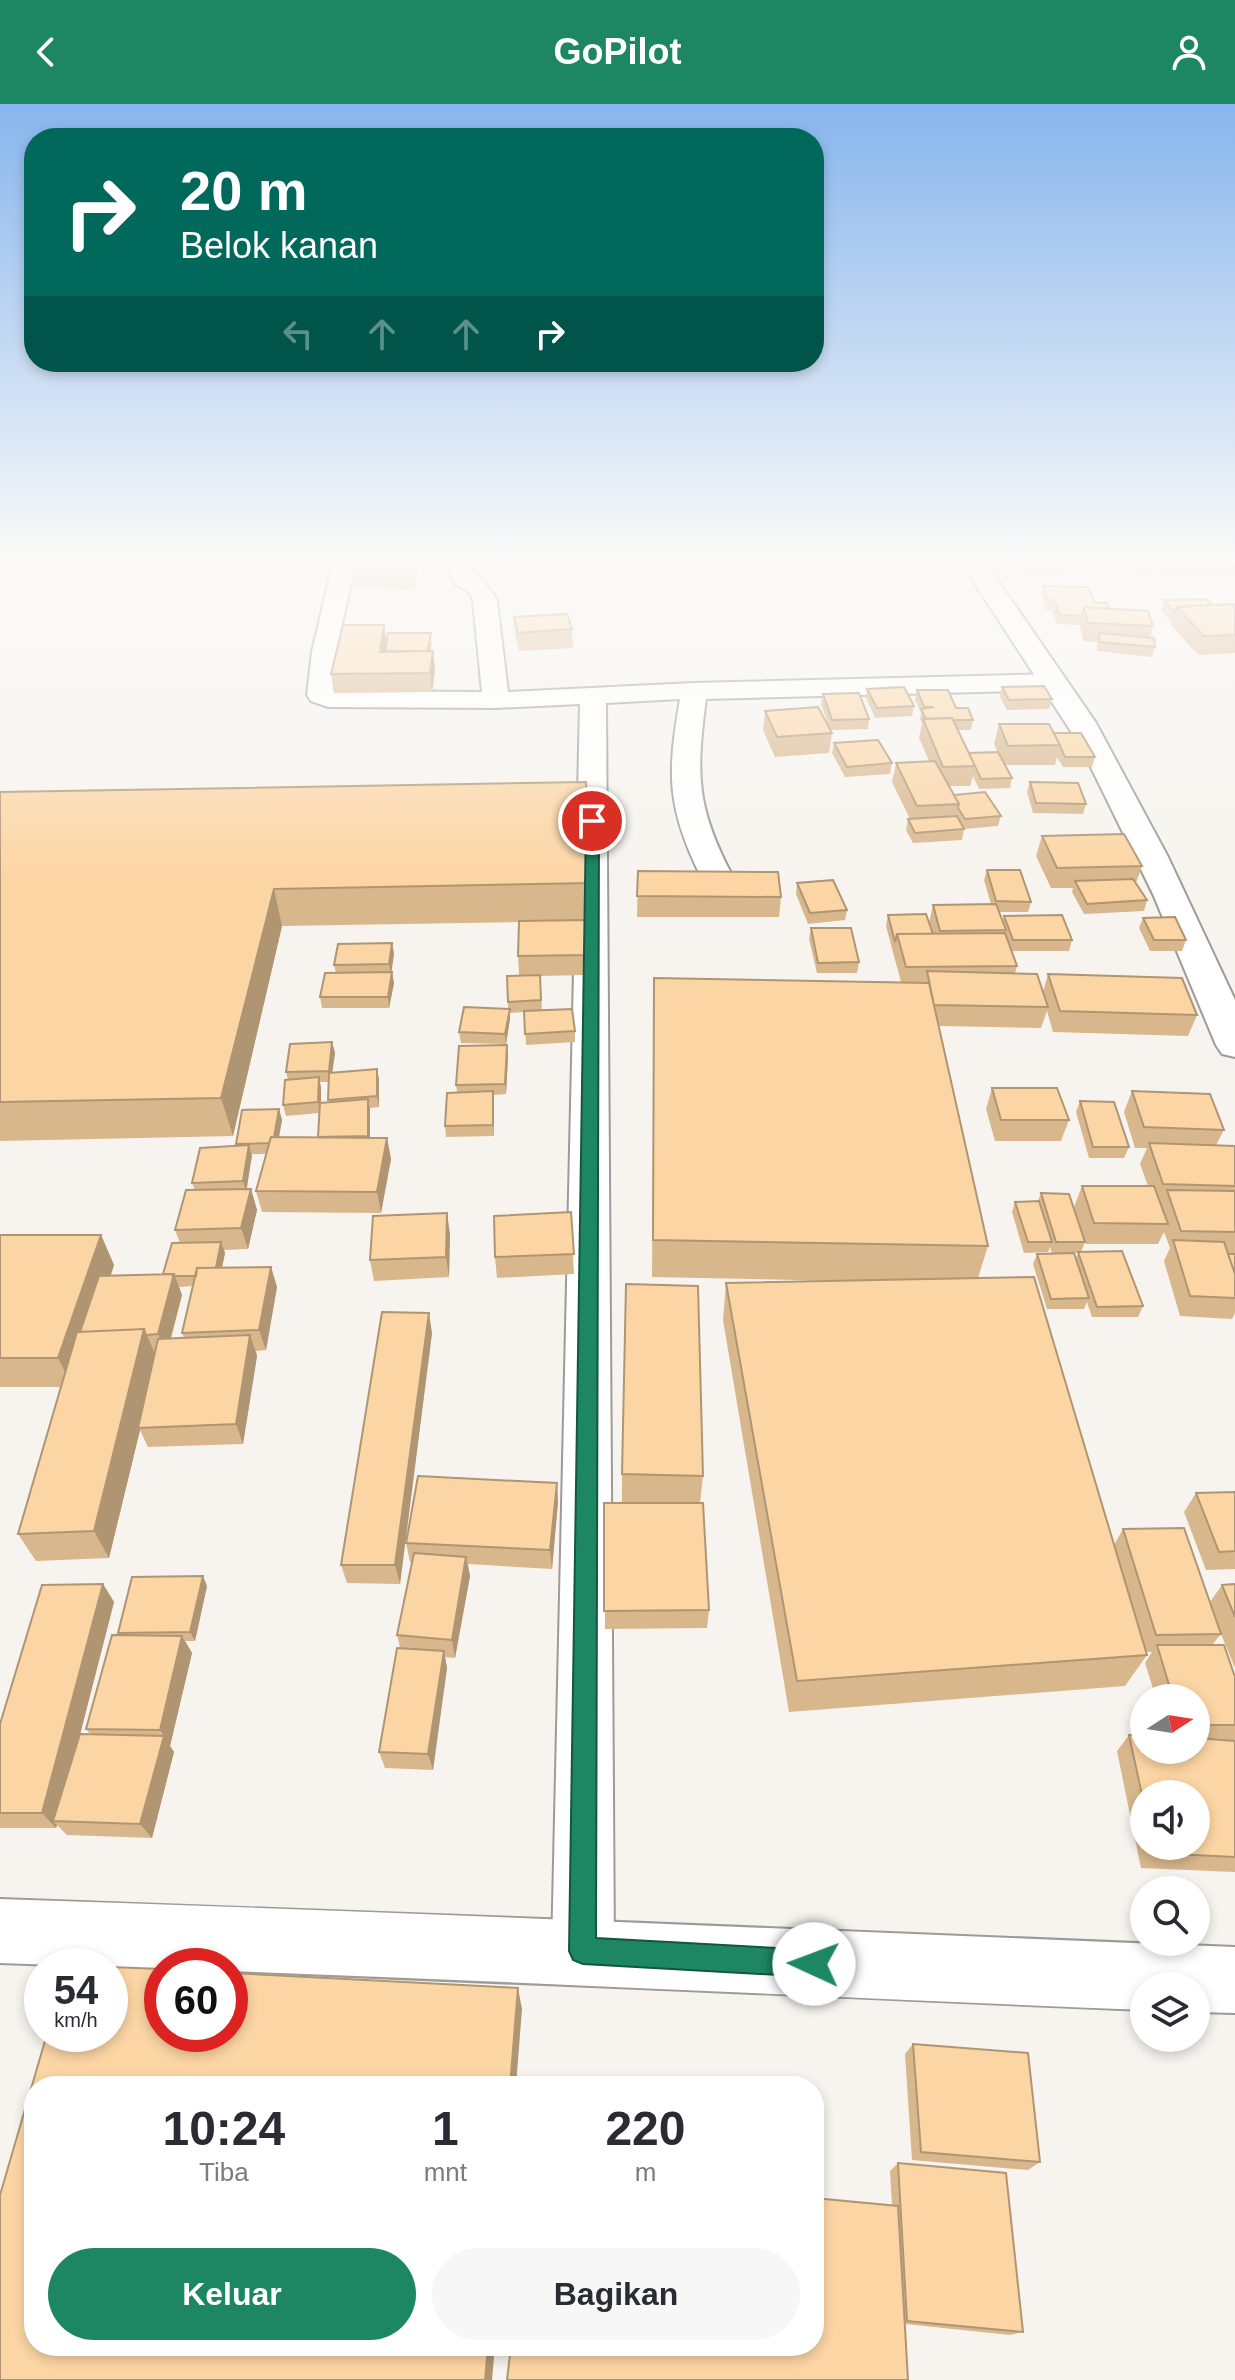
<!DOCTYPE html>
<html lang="id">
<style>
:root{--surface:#fff;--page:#f7f7f7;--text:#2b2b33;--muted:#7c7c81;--accent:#1d8663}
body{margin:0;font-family:Arial,sans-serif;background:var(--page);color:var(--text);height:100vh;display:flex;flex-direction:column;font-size:30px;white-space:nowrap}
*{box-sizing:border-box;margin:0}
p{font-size:26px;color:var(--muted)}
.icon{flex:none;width:44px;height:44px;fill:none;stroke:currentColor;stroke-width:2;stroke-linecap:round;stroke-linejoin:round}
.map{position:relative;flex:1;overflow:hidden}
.side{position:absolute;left:24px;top:1972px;width:800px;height:280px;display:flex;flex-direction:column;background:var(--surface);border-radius:32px;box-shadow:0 4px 12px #0003}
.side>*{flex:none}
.top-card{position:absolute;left:24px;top:24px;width:800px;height:244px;border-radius:32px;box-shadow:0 4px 12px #0003;background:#00695c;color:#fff;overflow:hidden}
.needle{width:52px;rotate:78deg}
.tools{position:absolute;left:1130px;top:1580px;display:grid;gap:16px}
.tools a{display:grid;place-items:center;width:80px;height:80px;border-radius:50%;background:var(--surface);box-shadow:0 4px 12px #0003;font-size:40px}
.speed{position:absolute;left:24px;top:1844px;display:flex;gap:16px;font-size:40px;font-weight:700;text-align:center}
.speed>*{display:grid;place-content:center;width:104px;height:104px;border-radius:50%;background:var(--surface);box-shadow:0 4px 12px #0003;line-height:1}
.speed small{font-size:20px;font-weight:400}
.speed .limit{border:12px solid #d22;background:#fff;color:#111}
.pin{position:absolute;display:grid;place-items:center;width:68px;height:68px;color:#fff;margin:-34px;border:4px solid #fff;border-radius:50%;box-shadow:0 2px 8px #0007}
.me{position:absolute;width:88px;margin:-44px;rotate:272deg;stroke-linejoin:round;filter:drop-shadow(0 0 6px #0008)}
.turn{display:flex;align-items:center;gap:28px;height:168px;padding:0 24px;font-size:36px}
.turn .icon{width:104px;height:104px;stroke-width:2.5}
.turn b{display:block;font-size:56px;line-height:68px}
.lanes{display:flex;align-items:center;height:76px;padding:0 24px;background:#0003;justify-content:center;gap:40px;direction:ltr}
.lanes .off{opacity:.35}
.eta{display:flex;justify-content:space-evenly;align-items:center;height:136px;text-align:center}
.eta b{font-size:48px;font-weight:700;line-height:56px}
.action{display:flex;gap:16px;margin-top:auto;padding:16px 24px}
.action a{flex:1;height:92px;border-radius:48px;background:var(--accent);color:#fff;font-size:32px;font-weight:700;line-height:92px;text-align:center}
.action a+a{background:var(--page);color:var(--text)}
header{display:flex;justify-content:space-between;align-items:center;height:104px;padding:0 24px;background:var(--accent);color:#fff;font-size:36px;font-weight:700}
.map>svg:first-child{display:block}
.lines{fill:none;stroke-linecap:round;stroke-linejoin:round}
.minor-casing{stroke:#9e9b97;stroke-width:4}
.tertiary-casing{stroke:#9e9b97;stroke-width:4}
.primary-casing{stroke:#9e9b97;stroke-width:4}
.minor{fill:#fff;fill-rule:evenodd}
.tertiary{fill:#fff;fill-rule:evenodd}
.primary{fill:#fff;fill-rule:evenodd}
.wall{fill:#d9b78d;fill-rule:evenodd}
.shaded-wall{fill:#b09573}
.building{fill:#fcd5a4;stroke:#b09573;stroke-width:2}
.route{fill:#1d8663;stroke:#135740;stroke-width:2}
</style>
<header><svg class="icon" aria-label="back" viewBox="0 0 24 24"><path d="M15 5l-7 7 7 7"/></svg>GoPilot<svg class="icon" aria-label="person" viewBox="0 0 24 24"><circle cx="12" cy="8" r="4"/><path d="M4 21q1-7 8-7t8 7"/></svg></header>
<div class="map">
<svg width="1235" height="2276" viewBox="0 0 1235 2276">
<rect width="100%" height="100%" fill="#f7f4ef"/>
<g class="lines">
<g class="minor-casing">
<path id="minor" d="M334,455H356L336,548L333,587L482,588L473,497L470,489L455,480L443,455H465C474,473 489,479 497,497L508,588L694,579L1054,570L1063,573L1067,578L1063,583L1054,586L706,595C696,670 696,703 732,771L727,778L716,780L705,778L700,771C667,703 667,670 680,595L606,599L614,1847L605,1869L583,1878L561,1869L552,1847L580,600L496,604L328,603L311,597L307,591L312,548Z"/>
</g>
<g class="tertiary-casing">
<path id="tertiary" d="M959,455H983L1096,619L1168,753L1235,896V953L1222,950L1216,941L1153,790L1081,643Z"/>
</g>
<g class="primary-casing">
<path id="primary" d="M0,1795C412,1808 823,1827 1235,1843V1909L1196,1908V1882H1144V1906C839,1894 535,1878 230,1867V1862H162V1865L0,1859Z"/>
</g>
<use href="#minor" class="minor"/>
<use href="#tertiary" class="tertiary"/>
<use href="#primary" class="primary"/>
</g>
<path class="wall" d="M216,455H245L244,456H216Z
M246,455H313V456Z
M1011,455H1066L1063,469L1015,467Z
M1091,455H1117L1115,462L1097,463Z
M1118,455H1230L1235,462V466L1233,472H1202L1198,466L1196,471H1160L1154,463L1153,468L1121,467Z
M352,466H417L415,486L355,484Z
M1043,482L1095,499L1153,522L1150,534L1155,543L1152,553L1097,547V538L1083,537L1080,521L1057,520L1052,506H1046L1041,491Z
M1164,496L1212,501L1235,502V549L1198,551L1171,521L1172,519L1161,506Z
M514,513L572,525L573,544L519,547L515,532Z
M384,521L386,538H432L431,547H433L435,566L432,588L334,589L331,570Z
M1002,583L1052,595L1049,605L1007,606L1000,593Z
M867,585L914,602L912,612L875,614L866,594Z
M917,586L956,604L973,616L971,626H958L969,649L999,651L994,640L999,620L1054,629L1095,653L1092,663H1063L1057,653L1055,661H1005L1012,674L1010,684L979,685L973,672L970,682H949L954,691L1001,712L998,722L964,725L962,736L913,739L906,726L908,715H910L892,678L896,659L929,657L919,634L922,619L920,615L921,609L915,596Z
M823,590L869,615L868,625L830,626L821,600Z
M765,607L832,629L829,649L775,653L763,626Z
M834,639L892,659L890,670L845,673L832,649Z
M1030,678L1086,700L1083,710L1033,709L1027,688Z
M0,688L590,779V817H585L586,871L540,872L542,906L575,927V938L526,941L524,908L510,909V915L506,940L461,939L459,928L508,905L507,872L519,871L518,852L519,818L282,822L233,1032L0,1037Z
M1042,732L1142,762L1136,779L1147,796L1144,807L1084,810L1072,788L1073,784H1051L1036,752Z
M987,766L1031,798L1028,808H999L1002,817L1004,812L1072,836L1069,847H1011L1017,862L1015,869L1043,888L1048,870L1197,911L1188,932L1053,928L1047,907L1041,924L939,922L988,1142L978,1174L1114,1441L1123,1425L1210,1498L1222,1481L1235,1480V1564L1221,1530L1212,1541L1235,1573V1768L1141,1764L1117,1647L1129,1631L1196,1646V1594H1156L1145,1559L1152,1548H1146L1147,1551L1125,1582L789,1608L723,1216L726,1179L842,1177L652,1173L654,874L901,878L886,822L888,811L929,819L933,801L991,800L984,776ZM1144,1690L1196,1742H1144Z
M638,767L781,793L779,813H637Z
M797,779L847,806L845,816L808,820L796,790Z
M1143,814L1186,836L1182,847H1150L1139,824Z
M811,824L859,858L857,869H817L809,835Z
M392,839L394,850L391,868H392L394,879L389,904H322L320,893L336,869L334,861Z
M332,938L335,949L332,969L377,965L379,976V1003L370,1004V1033L387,1034L391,1055L381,1109L262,1108L256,1087L266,1050H251L247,1085H251L257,1106L248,1145L224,1146L225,1149L222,1164L271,1163L277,1183L266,1246L256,1247L257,1252L243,1340L148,1343L140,1326L109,1454L36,1457L18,1430L61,1283H0V1131H101L114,1161L111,1171L163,1170L180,1139L175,1126L195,1086L192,1079L236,1042V1040L279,1005L282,1016L279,1033H318L319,1009L286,1012L283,1001L288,976L286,968ZM320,978H329V998L321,999V984ZM193,1182L182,1229L184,1234L171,1235L182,1191L179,1183Z
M507,941L508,952L506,990L494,991V1032L446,1033L445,1022L457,988L456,981Z
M992,984L1069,1016L1061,1037H995L986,1005Z
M1132,987L1224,1026L1216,1041L1235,1042V1149H1228L1235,1150V1209L1232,1215L1180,1212L1164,1157L1170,1144L1164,1128L1158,1140H1086L1074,1103L1082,1082H1148L1140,1060L1147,1044H1135L1124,1008Z
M1080,997L1129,1043L1124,1054H1089L1076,1008Z
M1041,1089L1085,1138L1081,1148L1143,1202L1138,1213H1092L1087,1198L1084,1205H1047L1033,1160L1037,1150L1076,1154L1078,1149H1052L1050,1143L1048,1148L1024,1149L1012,1108L1015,1098L1038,1097Z
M571,1108L574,1170L497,1174L495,1153Z
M450,1130L449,1173L374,1177L370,1156Z
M432,1229L400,1480L347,1479L341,1461Z
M622,1370L703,1372L700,1399L709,1506L707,1524L605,1525L604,1399H678L622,1398Z
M557,1379L558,1398L552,1465L468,1460L470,1472L455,1554L445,1553L447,1564L433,1666L385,1664L379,1648L400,1544L397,1531L412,1458H410L406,1439Z
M1235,1388V1465L1206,1466L1184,1408L1196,1389Z
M103,1480L114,1498L80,1630H90L86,1625L119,1531L118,1529L207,1482L195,1537H185L192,1549L170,1642L174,1648L152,1734L67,1731L57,1721L56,1724H0V1620Z
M913,1940L1040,2058L1028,2066L912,2056L905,1950Z
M898,2059L1023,2228L1010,2231L905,2220L892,2102L890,2067Z"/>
<path class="shaded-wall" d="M414,455H416L417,466L415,486L413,468Z
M384,521L387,539L382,567L380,548Z
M433,547L435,566L432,588L430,569Z
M274,785L282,822L233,1032L221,994Z
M392,839L394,850L391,871L389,860Z
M392,868L394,879L389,904L388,893Z
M510,905V915L506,940L505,930Z
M332,938L335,949L331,977L329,967Z
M507,941L508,952L506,990L505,980Z
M377,965L379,976V1003L377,992Z
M319,973L321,984V1009L318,998Z
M493,987L494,998V1032L493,1021Z
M368,995L370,1006V1043L368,1032Z
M279,1005L282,1016L276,1049L273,1038Z
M387,1034L391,1055L381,1109L377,1088Z
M249,1041L252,1052L246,1088L243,1077Z
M251,1085L257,1106L248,1145L241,1124Z
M447,1109L450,1130L449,1173L446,1153Z
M101,1131L114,1161L73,1283L58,1254Z
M221,1138L225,1149L218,1182L214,1171Z
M271,1163L277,1183L266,1246L259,1226Z
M174,1170L182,1191L166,1251L158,1230Z
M429,1209L432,1229L400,1480L395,1461Z
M144,1225L157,1254L138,1324L140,1326L109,1454L94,1427Z
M250,1231L257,1252L243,1340L236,1320Z
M557,1379L558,1398L552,1465L550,1446Z
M466,1453L470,1472L455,1554L452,1536Z
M203,1472L207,1482L195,1537L190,1528Z
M103,1480L114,1498L58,1717H53L57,1721L56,1724L42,1709Z
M182,1532L192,1549L170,1642L174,1648L152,1734L140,1720L164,1632L160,1626Z
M444,1547L447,1564L433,1666L428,1650Z
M518,1884L522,1905L516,1982H510Z
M488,2242H495L492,2276H485Z"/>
<path class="building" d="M354,455H414L413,468L352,466Z
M1123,455H1154L1155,459L1124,458Z
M1158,455H1194L1199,462H1162Z
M1199,455H1230L1235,463H1205Z
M1043,482L1088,483L1095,499H1107L1109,505L1084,503L1082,512L1060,511L1054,497L1048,496Z
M1206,495L1212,501L1177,503L1175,509L1164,496Z
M1234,500L1235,502V531L1204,532L1177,503Z
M1084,503L1148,507L1153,522L1088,519Z
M567,510L572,525L518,529L514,513Z
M343,521H384L380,548L433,547L430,569L331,570Z
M388,529H431L428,547H385Z
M1099,529L1154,534L1155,543L1100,538Z
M1044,582L1052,595L1009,596L1002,583Z
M904,583L914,602L877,604L867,585Z
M917,586H948L956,604H968L973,616H953L952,614L926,615L921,605L934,603H924Z
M859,589L869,615L832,616L823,590Z
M818,603L832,629L777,633L765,607Z
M952,614L975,662L943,663L923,615Z
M999,620H1049L1060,641L1008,642Z
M1054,629H1081L1095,653H1065Z
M878,636L892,659L847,663L834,639Z
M998,648L1012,674L981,675L969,649Z
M935,657L959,700L917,702L896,659Z
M586,678L590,779L274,785L221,994L0,998V688Z
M1030,678L1078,679L1086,700L1036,699Z
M985,688L1001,712L965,715L958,704L959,700L954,691Z
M957,712L964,725L915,729L908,715Z
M1124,730L1142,762L1057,764L1042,732Z
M987,766H1020L1031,798L996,797Z
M638,767L778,768L781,793L637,792Z
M1133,775L1147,796L1087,800L1075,777Z
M833,776L847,806L810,809L797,779Z
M996,800L1006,826L940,827L933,801Z
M926,810L933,830H897L895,838L888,811Z
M1062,811L1072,836H1013L1004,812Z
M1175,813L1186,836H1154L1143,814Z
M585,816L586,851L518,852L519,817Z
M811,824H851L859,858L818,859Z
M1005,829L1017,862L906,863L897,830Z
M392,839L389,860L334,861L338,840Z
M927,867L1037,870L1048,903L934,901Z
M392,868L388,893H320L325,869Z
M1048,870L1182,874L1197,911L1060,907Z
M540,871L541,896L508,898L507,872Z
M654,874L929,879L988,1142L653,1136Z
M464,903L510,905L505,930L459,928Z
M572,905L575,927L525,930L524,907Z
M332,938L329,967L286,968L290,940Z
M507,941L505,980L456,981L459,942Z
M377,965V992L328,996L329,969Z
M319,973L318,998L283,1001L285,976Z
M992,984H1057L1069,1016H1001Z
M493,987V1021L445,1022L447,989Z
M1132,987L1210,990L1224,1026L1144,1023Z
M368,995V1032L318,1033L320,999Z
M1080,997L1114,998L1129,1043H1093Z
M279,1005L274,1033H271L269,1039L236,1040L242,1006Z
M271,1033L387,1034L377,1088L256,1087Z
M1149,1039L1235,1042V1082L1163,1080Z
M249,1041L243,1077L192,1079L200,1044Z
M1082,1082H1154L1168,1120L1094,1119Z
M251,1085L241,1124L175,1126L186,1086Z
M1167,1086L1235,1087V1128L1181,1127Z
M1041,1089L1069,1090L1085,1138H1056Z
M1039,1097L1052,1138H1028L1015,1098Z
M571,1108L574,1150L495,1153L494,1112Z
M447,1109L446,1153L370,1156L373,1112Z
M0,1131H101L58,1254H0Z
M1173,1136L1224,1138L1235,1170V1194L1190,1192Z
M221,1138L216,1164H197L196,1172H173L174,1170H163L172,1139Z
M1122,1147L1143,1202L1097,1203L1078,1148Z
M1074,1149L1089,1194L1051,1195L1037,1150Z
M1228,1150H1235V1170Z
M271,1163L259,1226L182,1229L197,1164Z
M174,1170L158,1230L146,1231L144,1225L80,1228L99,1172Z
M1034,1173L1147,1551L797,1577L726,1179Z
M626,1180L698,1182L703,1372L622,1370Z
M382,1208L429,1209L395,1461H341Z
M144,1225L94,1427L18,1430L77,1228Z
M250,1231L236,1320L138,1324L158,1235Z
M418,1372L557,1379L550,1446L406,1439Z
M1235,1388V1447L1219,1448L1196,1389Z
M604,1399H703L709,1506L604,1507Z
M1184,1424L1221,1530L1156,1531L1123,1425Z
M414,1449L466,1453L452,1536L397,1531Z
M203,1472L190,1528L118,1529L132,1473Z
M103,1480L42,1709H0V1620L42,1481Z
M1235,1480V1513L1222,1481Z
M112,1531L182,1532L160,1626L86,1625Z
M1157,1541H1224L1235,1573V1621H1196V1594H1173Z
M397,1544L444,1547L428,1650L379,1648Z
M80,1630L164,1632L140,1720L53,1717Z
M1129,1631H1144V1646H1196V1634L1235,1637V1753L1154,1749L1153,1742H1196V1690H1144V1700Z
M67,1860L100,1862H67Z
M110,1863L162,1865V1930H230V1869L518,1884L510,1982H34V2242H488L485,2276H0V2091L47,1930H110Z
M913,1940L1028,1949L1040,2058L921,2048Z
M898,2059L1006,2069L1023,2228L907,2217Z
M814,2094L898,2102L908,2276H507L511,2242H814Z"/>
<linearGradient id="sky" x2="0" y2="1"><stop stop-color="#87b5ed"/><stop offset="0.59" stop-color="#fbfaf8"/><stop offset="1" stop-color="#fbfaf8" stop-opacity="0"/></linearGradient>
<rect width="1235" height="774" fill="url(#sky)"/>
<path class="route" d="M592,714L599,717L596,1834L814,1846L824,1850L828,1860L824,1869L814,1873L583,1860L573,1856L569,1847L586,717Z"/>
</svg>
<div class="tools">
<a><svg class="needle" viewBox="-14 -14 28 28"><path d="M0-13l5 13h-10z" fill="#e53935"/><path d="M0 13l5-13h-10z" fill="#7c7c81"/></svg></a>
<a><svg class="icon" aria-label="sound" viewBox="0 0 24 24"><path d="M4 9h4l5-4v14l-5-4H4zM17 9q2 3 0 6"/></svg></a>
<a><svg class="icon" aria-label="search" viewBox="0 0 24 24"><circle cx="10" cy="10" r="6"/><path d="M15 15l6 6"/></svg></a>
<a><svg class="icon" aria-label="layers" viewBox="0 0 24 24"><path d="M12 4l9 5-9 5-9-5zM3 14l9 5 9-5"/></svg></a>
</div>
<div class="speed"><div>54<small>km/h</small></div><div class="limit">60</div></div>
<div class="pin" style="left:592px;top:717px;background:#d93025"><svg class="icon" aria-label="arrive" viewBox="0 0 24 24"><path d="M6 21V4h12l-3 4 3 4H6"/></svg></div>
<svg class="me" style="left:814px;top:1860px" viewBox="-20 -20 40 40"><circle r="19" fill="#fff"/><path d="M0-13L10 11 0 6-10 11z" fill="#1d8663"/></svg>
<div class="top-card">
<div class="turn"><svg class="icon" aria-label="right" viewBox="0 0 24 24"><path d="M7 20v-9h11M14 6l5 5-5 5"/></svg><div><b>20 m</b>Belok kanan</div></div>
<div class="lanes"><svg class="icon off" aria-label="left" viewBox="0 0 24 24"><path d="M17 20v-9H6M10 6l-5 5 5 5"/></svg><svg class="icon off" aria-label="ahead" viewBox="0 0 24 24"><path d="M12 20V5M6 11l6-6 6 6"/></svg><svg class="icon off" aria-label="ahead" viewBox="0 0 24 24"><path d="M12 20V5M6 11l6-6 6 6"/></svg><svg class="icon" aria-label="right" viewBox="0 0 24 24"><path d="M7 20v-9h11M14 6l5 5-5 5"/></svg></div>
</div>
<section class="side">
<div class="eta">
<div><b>10:24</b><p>Tiba</p></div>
<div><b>1</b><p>mnt</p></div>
<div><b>220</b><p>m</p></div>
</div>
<div class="action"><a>Keluar</a><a>Bagikan</a></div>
</section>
</div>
